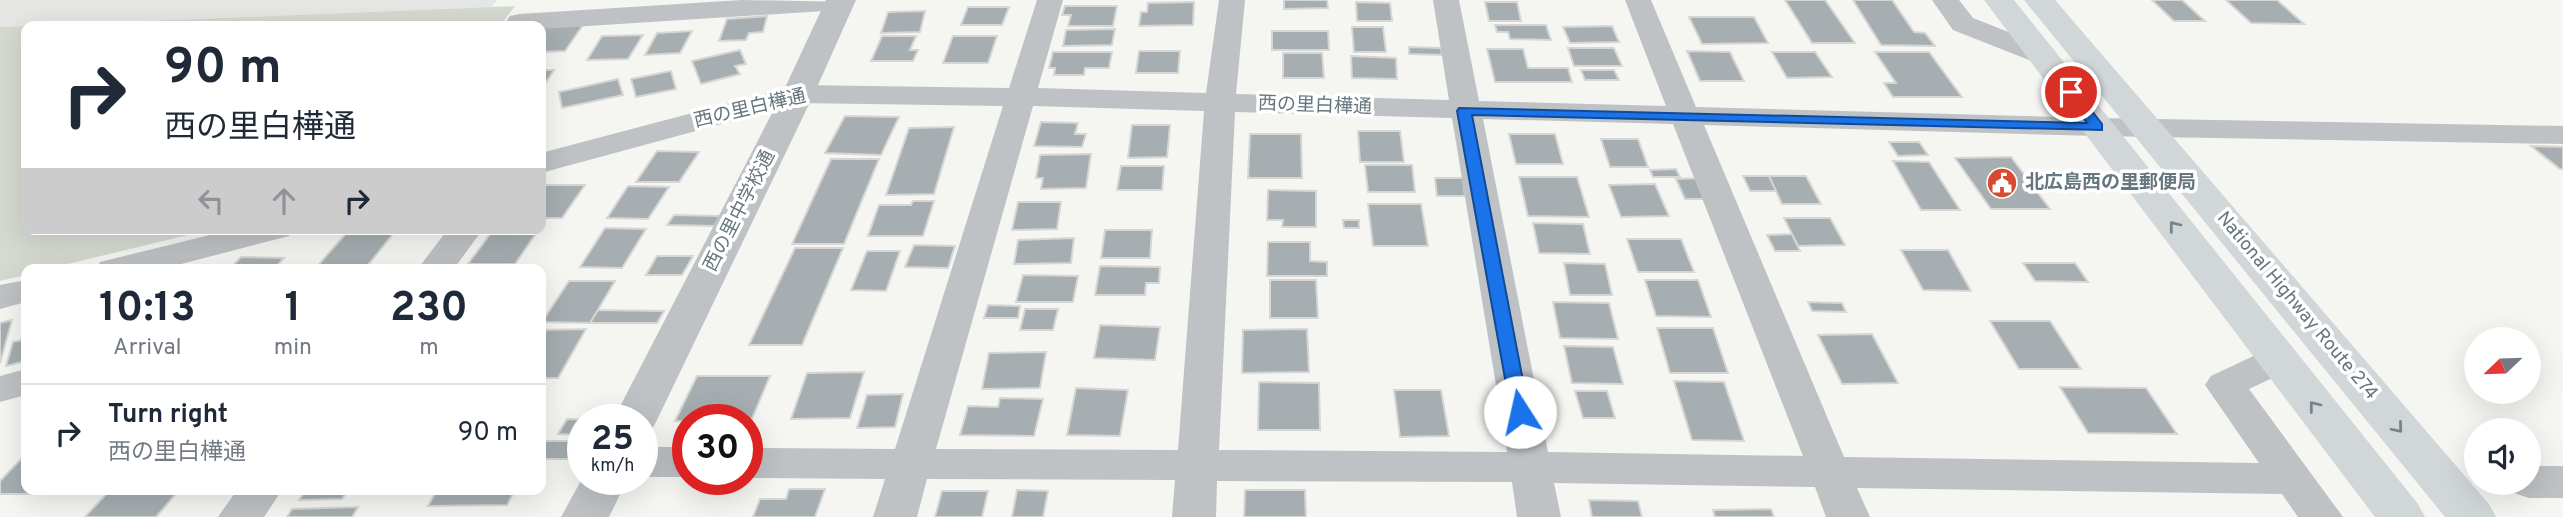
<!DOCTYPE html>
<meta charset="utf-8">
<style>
:root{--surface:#fff;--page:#f2f2f3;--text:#1f2937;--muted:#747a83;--line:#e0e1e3}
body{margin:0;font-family:Overpass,"Noto Sans JP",sans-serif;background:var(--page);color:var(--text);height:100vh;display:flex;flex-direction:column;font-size:26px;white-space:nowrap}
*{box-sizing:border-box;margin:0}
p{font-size:23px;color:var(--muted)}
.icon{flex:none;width:38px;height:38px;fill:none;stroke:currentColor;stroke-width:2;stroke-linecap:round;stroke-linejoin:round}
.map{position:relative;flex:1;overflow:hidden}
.details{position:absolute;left:21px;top:264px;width:525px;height:231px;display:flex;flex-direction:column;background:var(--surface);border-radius:14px;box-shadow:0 7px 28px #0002}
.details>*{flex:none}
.banner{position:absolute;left:21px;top:21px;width:525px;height:214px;border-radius:14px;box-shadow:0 7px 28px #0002;background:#fff;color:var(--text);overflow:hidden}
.needle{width:46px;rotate:247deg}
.buttons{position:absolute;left:2464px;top:327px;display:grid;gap:14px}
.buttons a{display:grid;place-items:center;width:77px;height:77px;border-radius:50%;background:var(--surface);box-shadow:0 7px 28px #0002;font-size:35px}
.speed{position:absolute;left:567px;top:404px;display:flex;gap:14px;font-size:35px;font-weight:700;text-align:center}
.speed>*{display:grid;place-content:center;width:91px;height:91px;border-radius:50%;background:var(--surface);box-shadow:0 7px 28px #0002;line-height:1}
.speed small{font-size:18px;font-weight:400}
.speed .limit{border:10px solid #d22;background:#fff;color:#111}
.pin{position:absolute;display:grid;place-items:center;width:60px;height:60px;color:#fff;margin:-30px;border:4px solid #fff;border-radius:50%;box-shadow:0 2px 7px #0007}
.me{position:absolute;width:77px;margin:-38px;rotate:350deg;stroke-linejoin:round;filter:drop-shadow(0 0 5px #0008)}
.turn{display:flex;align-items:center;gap:24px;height:147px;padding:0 28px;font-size:32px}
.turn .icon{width:91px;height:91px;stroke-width:2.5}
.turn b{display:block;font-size:49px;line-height:60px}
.lanes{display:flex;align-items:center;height:66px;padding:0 28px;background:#0003;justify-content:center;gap:35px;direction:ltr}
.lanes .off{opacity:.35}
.eta{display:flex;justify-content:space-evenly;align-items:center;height:119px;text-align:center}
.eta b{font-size:42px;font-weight:700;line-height:49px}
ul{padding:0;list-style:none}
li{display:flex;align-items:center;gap:21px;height:98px;padding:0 28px;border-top:2px solid var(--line)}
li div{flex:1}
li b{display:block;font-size:26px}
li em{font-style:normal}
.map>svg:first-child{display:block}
.built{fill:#e6e6e5}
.green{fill:#d5dad1}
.building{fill:#a6aeb2;stroke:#d6d6d4;stroke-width:2}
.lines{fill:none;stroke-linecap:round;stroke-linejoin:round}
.minor{fill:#bec2c5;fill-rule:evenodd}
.tertiary{fill:#bec2c5;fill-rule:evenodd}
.trunk{fill:#d1d6d9;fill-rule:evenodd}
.oneway{stroke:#76858d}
.route{fill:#1a73e8;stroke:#114b97;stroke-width:2}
.labels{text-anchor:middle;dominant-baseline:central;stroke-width:7;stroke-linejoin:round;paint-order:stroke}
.street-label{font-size:19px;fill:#667780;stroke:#fff}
.poi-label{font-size:19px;font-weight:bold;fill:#667780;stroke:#fff;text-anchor:start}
</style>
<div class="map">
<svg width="2563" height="517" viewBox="0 0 2563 517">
<rect width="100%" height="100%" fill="#f5f5f2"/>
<path class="built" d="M0,0H497L491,7L0,27Z"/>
<path class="green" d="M515,6L500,26H26V229H213L47,269L26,270V275L0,281V27Z"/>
<path class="building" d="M1284,0H1327L1328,8L1284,9Z
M1785,0H1825L1855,43H1812Z
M1853,0H1892L1914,32L1925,33L1935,46L1881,45Z
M2152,0H2182L2205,21H2174Z
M2226,0H2277L2304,24L2251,23Z
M1194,2L1193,25L1139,26L1141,12H1147L1148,3Z
M1356,2L1390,3L1392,21H1357Z
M1485,2H1517L1521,21H1489Z
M1065,6H1117L1113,26H1068L1071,15H1062Z
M968,7H1009L1002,25H961Z
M925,11L920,32L881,33L888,12Z
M767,16L763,32L749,33L746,40L719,41L727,19Z
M1689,17H1754L1768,43L1702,44Z
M583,25L565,51L541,52V31L544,26Z
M1495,25H1546L1551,40L1510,39L1508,32H1497Z
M1612,26L1619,42L1570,43L1563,27Z
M1352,27H1383L1386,52H1354Z
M1115,29L1112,45L1063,46L1066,30Z
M692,31L680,53L645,55L657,33Z
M1272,31H1328L1329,50H1272Z
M643,35L628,59L587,60L602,36Z
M882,36H916L910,50H918L913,61H871Z
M953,36H997L988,63H943Z
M1409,47L1441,48L1442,55L1409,54Z
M1568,48H1614L1622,66H1574Z
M1487,49H1523L1528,68H1568L1572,82H1495Z
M740,50L746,64L735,66L740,74L701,84L692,61Z
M1139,51H1180L1178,73H1136Z
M1687,51L1730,52L1744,81H1700Z
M1053,52H1112L1109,68H1085L1084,75H1054L1055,68H1049Z
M1772,52H1815L1832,77L1787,78Z
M1875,52H1929L1962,97H1893L1884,83H1896Z
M1283,53H1322L1324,78H1283Z
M1351,56L1396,58L1397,79L1352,78Z
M541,70H554L541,90Z
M1581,70H1614L1619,80H1585Z
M671,71L676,89L636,97L631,79Z
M618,79L623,95L562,108L559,92Z
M845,116L899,117L881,155L825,153Z
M1041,122L1078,123L1075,134H1086L1082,147L1034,146Z
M1132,125H1170L1167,157L1128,158Z
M954,127L934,194L886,195L909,128Z
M1358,131H1400L1404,162H1360Z
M1250,134H1301L1302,178H1248Z
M1509,134H1555L1563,164H1516Z
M1601,139H1638L1648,167H1610Z
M1889,142H1919L1928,155L1898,156Z
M2531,146L2563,147V169H2560Z
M657,151L699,152L679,182H636Z
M1091,154L1086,188L1041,189L1043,178H1036L1040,155Z
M2011,157L2050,209H1991L1955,158Z
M831,159H879L844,244H792Z
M1893,161L1929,162L1960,210H1921Z
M1365,165H1412L1415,192H1368Z
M1121,166H1164L1162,190H1117Z
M1676,169L1680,177H1653L1650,170Z
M1743,176H1769L1776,191H1750Z
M1769,176H1806L1821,204H1782Z
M1519,177H1577L1589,217L1528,216Z
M1435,178H1463L1465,196H1437Z
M1701,178L1709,199H1685L1676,179Z
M1655,184L1669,216L1621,217L1609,185Z
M541,185H585L562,218H541Z
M628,186L669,187L648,219L607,218Z
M1268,190L1316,191V227H1282L1283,220H1267Z
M913,201H934L923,236H868L879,205H911Z
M1018,202H1061L1057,229L1012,230Z
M1368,204H1421L1428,246H1373Z
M674,215L720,216L714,226L667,225Z
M1784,218H1830L1845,245L1798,246Z
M1343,220H1359V228H1344Z
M1533,223L1583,224L1590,254L1539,253Z
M605,228L646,229L622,268L580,267Z
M494,229H539L515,264H468Z
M349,230H396L364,270H314Z
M1105,230H1152L1150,258H1101Z
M1792,234L1800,251H1775L1767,235Z
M1074,238L1071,263L1014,264L1018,240Z
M1627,239H1681L1694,272H1638Z
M1268,242H1310V261L1327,262V276H1267Z
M914,245L955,246L948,268L905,267Z
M795,248H843L802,345H749Z
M1901,250H1948L1971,291L1923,290Z
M867,251H900L886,291L851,290Z
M657,256H693L682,275H646Z
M241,257L284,258L273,270H229Z
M1564,263L1605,264L1612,295H1570Z
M2023,263H2075L2088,282L2035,281Z
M1100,266L1160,267L1159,283H1146L1145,295H1095Z
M1023,275L1078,276L1073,302H1016Z
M1270,280H1316L1318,318H1270Z
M1645,280H1698L1711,317L1656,316Z
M569,281H615L590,323L542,322Z
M1553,302L1609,303L1618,339L1560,338Z
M1808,302L1842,303L1846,312L1812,311Z
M988,305L1020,306L1018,318H984Z
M1025,309H1058L1053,330H1020Z
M598,310L664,311L657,323H590Z
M12,320L0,363V323Z
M1990,321H2050L2081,369H2019Z
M1100,325L1160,327L1155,360L1094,358Z
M1657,328H1713L1728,373H1670Z
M586,329L558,378H541V330Z
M1307,329L1309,372L1242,373L1243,330Z
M1872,334L1898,383L1842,384L1818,335Z
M26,339V361L6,366L13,342Z
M1564,346L1613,347L1623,384L1572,383Z
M1046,352L1040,388L982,389L989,353Z
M864,372L850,418L791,419L807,373Z
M697,376H770L751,421H675Z
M1674,381L1724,382L1744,441L1692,440Z
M1259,382L1319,383L1320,430H1258Z
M2060,387L2146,388L2177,434L2088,433Z
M1076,388L1128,390L1120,436L1067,435Z
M1394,390H1441L1449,436L1400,437Z
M1575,391H1607L1615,418H1583Z
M903,394L895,427L857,428L867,395Z
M1000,398L1043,399L1034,436L960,435L968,406L998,407Z
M567,419L603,420H583V435L558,434Z
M541,441H583V459H541Z
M23,457H26V490H59L55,494H0V481Z
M789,489H825L815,517H753L760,499H786Z
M110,490H179L156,517H85Z
M306,490H348L342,499L299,500Z
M437,490H515L507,505L428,506Z
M1017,490L1048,491L1043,517H1012Z
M1245,490H1305L1306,517H1244Z
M942,491H988L982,517H935Z
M1589,500L1638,501L1642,517H1592Z
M358,507L352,517H287L292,509Z
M1771,509L1774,517H1715L1713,510Z"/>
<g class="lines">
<path class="minor" d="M742,0L853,2L849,8L840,10L541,29V26H503L510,16L520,14Z
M1037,0H1063L1038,88L1206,93L1219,0H1245L1236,94L1449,100L1433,0H1459L1479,101L1666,106L1625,0H1651L1696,107L2097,118L2563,126V144L2097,136L1704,125L1844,457L2259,463L2205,385L2211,376L2264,351L2278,347L2292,351L2297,360L2292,369L2249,389L2343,517H2298L2282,494L1857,488L1870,517H1826L1815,487L1554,483L1561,517H1517L1512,482L1217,481L1216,517H1172L1175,480L927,479L917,517H873L885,479L747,478V448L895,449L1003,106L799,103L541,173V153L798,85L1009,88ZM1033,106L1204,111L1178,450L936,449ZM1235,112L1452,118L1507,452L1219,450ZM1483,119L1673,124L1803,456L1548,452Z
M1932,0H1959L1973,18L2054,50L2058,56L2054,62L2044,65L2034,62L1953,30Z
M234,229H294L289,236L158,270H96L100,262Z
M448,229H483L453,270H417Z
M26,280V302L0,309V285Z
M26,369V395L0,402V376Z
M642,447H688V477H642Z
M2529,466H2563V498H2529L2514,493L2509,483H2529Z
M237,490H282L264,517H218Z"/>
<path class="tertiary" d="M826,0H856L814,94L657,420L651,431L642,433V420H613L782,94Z
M583,477V480H627L609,517H561Z"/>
<path class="trunk" d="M1984,0H2014L2418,504L2425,517H2375Z
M2024,0H2055L2489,504L2496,517H2445Z"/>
</g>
<defs><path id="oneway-chevron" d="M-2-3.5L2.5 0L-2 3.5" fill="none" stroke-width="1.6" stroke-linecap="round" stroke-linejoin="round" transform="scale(1.75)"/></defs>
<g class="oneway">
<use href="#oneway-chevron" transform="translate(2174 226) rotate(-128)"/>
<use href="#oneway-chevron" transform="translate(2314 406) rotate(-128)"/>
<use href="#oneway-chevron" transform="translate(2398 428) rotate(50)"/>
</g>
<path class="route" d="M2071,87L2075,89L2102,124V130L1472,115L1529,412L1526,417H1513L1511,412L1457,111L1459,108L2087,123L2064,92Z"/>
<defs>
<g id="civic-disc" transform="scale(1.575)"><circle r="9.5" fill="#d64a31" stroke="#fff"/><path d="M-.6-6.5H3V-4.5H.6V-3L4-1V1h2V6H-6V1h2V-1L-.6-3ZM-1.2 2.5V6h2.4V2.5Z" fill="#fff"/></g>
</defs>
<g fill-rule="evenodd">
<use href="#civic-disc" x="2002" y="183"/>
</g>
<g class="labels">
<g class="street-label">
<text transform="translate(1315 106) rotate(2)">西の里白樺通</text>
<text transform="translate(750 109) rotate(-13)">西の里白樺通</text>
<text transform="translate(740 211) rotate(-63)">西の里中学校通</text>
<text transform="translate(2297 306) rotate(50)">National Highway Route 274</text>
</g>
<g class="poi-label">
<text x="2025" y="183">北広島西の里郵便局</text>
</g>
</g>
</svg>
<div class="buttons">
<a><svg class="needle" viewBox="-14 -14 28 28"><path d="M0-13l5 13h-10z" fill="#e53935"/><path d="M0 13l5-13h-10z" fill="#747a83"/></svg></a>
<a><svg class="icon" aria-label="sound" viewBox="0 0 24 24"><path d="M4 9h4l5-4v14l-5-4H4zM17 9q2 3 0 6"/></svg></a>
</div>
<div class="speed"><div>25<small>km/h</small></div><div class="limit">30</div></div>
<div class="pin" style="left:2071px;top:92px;background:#d93025"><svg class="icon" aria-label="arrive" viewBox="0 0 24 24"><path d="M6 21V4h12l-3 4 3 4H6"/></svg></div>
<svg class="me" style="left:1520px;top:412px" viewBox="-20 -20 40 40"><circle r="19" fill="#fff"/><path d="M0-13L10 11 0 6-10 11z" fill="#1a73e8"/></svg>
<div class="banner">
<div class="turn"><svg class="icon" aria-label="right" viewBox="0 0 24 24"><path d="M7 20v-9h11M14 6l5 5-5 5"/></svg><div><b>90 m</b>西の里白樺通</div></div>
<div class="lanes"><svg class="icon off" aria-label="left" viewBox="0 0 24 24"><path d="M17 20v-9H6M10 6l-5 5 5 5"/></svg><svg class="icon off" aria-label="ahead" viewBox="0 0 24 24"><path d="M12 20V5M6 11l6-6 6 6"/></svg><svg class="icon" aria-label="right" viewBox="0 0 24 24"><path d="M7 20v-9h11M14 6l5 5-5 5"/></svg></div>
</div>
<section class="details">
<div class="eta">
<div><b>10:13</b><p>Arrival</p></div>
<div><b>1</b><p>min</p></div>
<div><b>230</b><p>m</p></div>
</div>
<ul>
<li><svg class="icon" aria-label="right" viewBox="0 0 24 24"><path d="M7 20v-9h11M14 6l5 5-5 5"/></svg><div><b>Turn right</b><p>西の里白樺通</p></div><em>90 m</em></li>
</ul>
</section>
</div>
